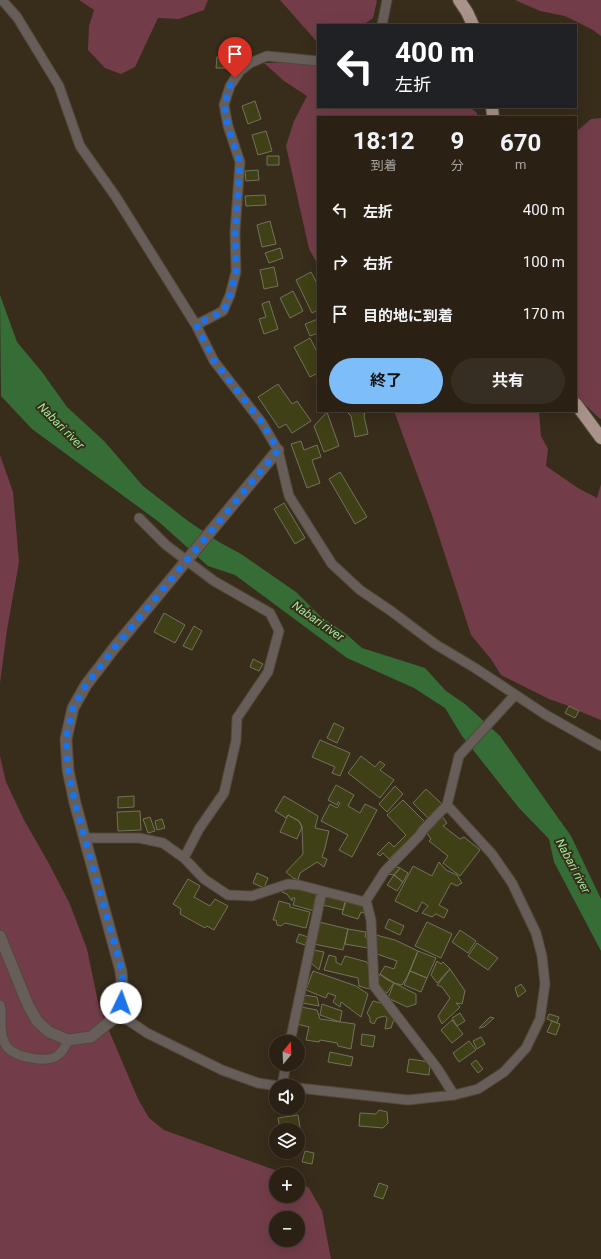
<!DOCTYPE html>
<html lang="ja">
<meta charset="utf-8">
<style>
:root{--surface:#2a2114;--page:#362e22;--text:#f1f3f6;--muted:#a5a3a0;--line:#463e34;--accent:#7dbef9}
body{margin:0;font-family:Roboto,"Noto Sans JP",sans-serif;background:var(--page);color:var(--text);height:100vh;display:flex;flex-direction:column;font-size:15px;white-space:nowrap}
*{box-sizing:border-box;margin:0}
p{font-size:13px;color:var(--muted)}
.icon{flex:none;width:22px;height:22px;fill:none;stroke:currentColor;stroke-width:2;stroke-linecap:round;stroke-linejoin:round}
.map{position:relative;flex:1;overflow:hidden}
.details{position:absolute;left:317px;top:116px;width:260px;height:296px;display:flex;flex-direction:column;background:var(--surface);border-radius:0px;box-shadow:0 4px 16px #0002,0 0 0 1px var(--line)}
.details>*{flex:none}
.guide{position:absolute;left:317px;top:24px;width:260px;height:84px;border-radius:0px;box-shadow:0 4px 16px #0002,0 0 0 1px var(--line);background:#202124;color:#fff;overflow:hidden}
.needle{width:26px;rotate:19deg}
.buttons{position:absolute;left:269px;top:1035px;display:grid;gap:8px}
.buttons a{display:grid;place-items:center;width:36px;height:36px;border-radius:50%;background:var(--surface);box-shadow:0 4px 16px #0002,0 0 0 1px var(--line);font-size:20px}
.pin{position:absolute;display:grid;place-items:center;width:34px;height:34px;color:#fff;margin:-41px -17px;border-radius:50% 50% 50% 0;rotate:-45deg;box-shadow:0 0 4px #0007}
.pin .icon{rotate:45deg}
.me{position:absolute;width:44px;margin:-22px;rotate:3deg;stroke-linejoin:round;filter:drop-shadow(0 0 3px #0008)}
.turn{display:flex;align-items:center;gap:14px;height:84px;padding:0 12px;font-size:18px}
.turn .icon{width:52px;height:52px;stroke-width:2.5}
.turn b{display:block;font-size:28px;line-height:34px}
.eta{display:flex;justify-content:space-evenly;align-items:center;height:68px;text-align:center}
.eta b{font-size:24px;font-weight:700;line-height:28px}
.cta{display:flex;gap:8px;margin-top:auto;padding:8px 12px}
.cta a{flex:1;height:46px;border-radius:24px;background:var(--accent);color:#111;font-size:16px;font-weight:700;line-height:46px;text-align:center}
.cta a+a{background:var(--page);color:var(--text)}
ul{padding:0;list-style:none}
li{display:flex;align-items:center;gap:12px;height:52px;padding:0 12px}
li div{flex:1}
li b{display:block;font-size:15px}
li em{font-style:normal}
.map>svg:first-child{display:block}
.green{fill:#723d49;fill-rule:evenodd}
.water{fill:#366d37}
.building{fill:#404016;stroke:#72735d}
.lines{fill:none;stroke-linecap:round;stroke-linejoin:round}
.minor-casing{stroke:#534838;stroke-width:11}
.tertiary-casing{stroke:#534838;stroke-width:13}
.trunk-casing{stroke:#534838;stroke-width:14}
.minor{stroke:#675d59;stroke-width:9}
.tertiary{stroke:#675d59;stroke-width:11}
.trunk{stroke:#aa938b;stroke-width:12}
.route{stroke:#1a73e8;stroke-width:7;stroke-dasharray:0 12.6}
.labels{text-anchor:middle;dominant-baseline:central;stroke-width:4;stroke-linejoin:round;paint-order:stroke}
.water-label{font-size:12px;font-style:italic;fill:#9be99a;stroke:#382c1b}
</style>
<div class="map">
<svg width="601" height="1259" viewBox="0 0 601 1259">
<rect width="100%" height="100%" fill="#382c1b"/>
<path class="green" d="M79,0H208L204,10L179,19L158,18L135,67L121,74L105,68L88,50L89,26L94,10Z
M280,0H376L377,1L373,18L363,25H318V43Z
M515,0H601V36L593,30L565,16L540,11Z
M295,62L318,66V107H470L477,113L478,117H318V265L309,249L286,146L294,121L307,96L284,81L264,63Z
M601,118V419L599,418L578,398L576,394V132L591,119Z
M394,411H539L541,436L548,449L546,466L578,488L597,498L601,484V720L579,711L569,706L549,699L501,675L491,659L471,635L432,515Z
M0,455L13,492L19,562L7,630L0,683Z
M0,756L6,782L24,820L47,860L69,902L87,949L99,1007L138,1099L149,1118L164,1130L286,1174H276V1196H298V1181L309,1188L322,1211L331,1259H0ZM276,1218H298V1240H276Z"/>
<path class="water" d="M0,295L17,342L42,372L67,407L104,441L143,486L188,521L219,542L241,554L296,592L321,617L345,633L362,648L425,668L446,691L465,704L500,736L571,836L601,899V951L554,862L549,839L519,808L462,736L445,708L414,688L347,658L235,575L208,566L159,522L32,429L1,396Z"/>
<path class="building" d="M217,57H229V68H216Z
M255,101L261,119L248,124L242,106Z
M266,131L272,151L258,155L252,135Z
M267,156H279V165H267Z
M258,170L259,180L246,181L245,171Z
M265,195L266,205L246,206L245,196Z
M270,221L276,244L262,247L257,225Z
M280,248L283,258L269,263L265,253Z
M274,267L278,286L264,289L260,270Z
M311,272L318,285V310L312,313L296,280Z
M293,291L303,311L290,318L280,298Z
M269,301L278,329L264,334L259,319L266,317L262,304Z
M318,319V333L310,336L305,324Z
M310,338L318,354V373L310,377L294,347Z
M278,384L292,404L297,401L311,421L292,433L286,424L279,428L258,397Z
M346,411H365L364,416L368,434L355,437L351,416Z
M327,412L339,446L324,452L314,426Z
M301,441L304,450L317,445L321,457L312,460L320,483L307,488L291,444Z
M340,472L367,517L355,524L329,479Z
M284,503L305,538L295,544L274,509Z
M164,613L185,625L175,643L154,632Z
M194,626L202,631L192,650L183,646Z
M253,659L263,664L259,671L250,667Z
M569,706L579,711L575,718L565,713Z
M334,723L344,728L337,743L327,738Z
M320,740L350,753L340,776L332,773L335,767L312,757Z
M361,756L375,767L380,761L385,765L380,770L394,780L380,798L348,773Z
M336,785L354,795L348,806L360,813L365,804L377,810L352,857L339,850L348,835L321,821L330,804L337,808L340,803L338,802L337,805L328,800Z
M395,786L403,794L387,812L379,804Z
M426,789L443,805L429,819L413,803Z
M134,796V807L118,808V797Z
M284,796L318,816L315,828L329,831L325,848L322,857L327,859L324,867L317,862L300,873L298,880L293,878L286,872L303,854L302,827L299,821L288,815L286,818L275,811Z
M403,800L426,823L389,859L383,853L380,856L377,854L389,842L394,847L406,835L387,815Z
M140,811L141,830L118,831L117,812Z
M288,815L299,821L302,827L297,839L280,832Z
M441,815L447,823L443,826L460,839L464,837L480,850L460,876L443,863L448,856L429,841L431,839L424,829Z
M150,817L155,831L148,833L143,819Z
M162,819L165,828L157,830L155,821Z
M439,862L446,870L457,875L462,883L457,886L451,883L439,905L448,910L444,918L436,914L432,917L422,913L428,906L422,902L417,912L395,901L413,866L432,876Z
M394,866L400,868L394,875L389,874Z
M400,868L408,873L403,882L394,875Z
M257,873L268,878L264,888L253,883Z
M394,875L403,882L397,891L387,885Z
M188,879L200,886L194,897L210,906L215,899L228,906L214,930L207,926L205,928L180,914L181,909L173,904Z
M284,886L318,890L320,898L315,899L314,906L318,912L293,905L295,898H292V901L287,894L282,892Z
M326,892L346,897L343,910L323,905Z
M347,898L367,904L364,913L361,912L358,919L342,914Z
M279,901L290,904V907L310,912L306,928L285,923L281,926L277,925L276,920H273Z
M389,919L404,926L400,935L385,928Z
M319,922L348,929L343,950L314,944Z
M427,922L452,934L441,958L415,946Z
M348,929L366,932L365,937L370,938L368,948L345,944Z
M460,930L476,941L468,953L452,942Z
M299,934L308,937L305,945L296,942Z
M376,935L395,940L418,951L407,977L402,985L394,983L386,979L380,974L385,966L394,969L397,961L377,954Z
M477,943L498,958L488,970L468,956Z
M314,950L324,952L319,970L310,962Z
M418,951L436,958L427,978L410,971Z
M329,955L336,957V962L341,965L345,956L367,962L373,976L369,989L359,986L358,978L324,970Z
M437,961L441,964L443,962L450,969L437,983L431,975Z
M450,969L465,991L462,1004L456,1003L460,1007L442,1024L438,1016L450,998L442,987L437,985Z
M313,971L356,986L368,994L361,1017L341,1002L340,1007L333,1002L336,996L328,993L326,998L306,990Z
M410,971L427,978L421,992L404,985Z
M380,974L394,983L387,993L374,986Z
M394,983L416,994V1004L407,1007L388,998Z
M521,984L526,991L518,997L515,988Z
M304,995L317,997L319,1006L303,1003Z
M373,1001L384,1004L395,1016L391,1028L385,1029L387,1018L385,1016L377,1018L374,1024L370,1022V1018L367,1013Z
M322,1004L342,1011L340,1022L320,1015Z
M301,1007L317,1010L320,1019L355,1024L351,1049L338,1046L337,1043L320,1040L319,1042L306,1040L309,1027L297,1024Z
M460,1013L465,1021L457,1026L452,1018Z
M549,1014L559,1017L557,1023L547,1019Z
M490,1017L494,1018L484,1027L479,1028Z
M452,1020L463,1034L452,1043L441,1030Z
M552,1021L560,1024L556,1035L547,1032Z
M362,1034L375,1036L373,1047L361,1045Z
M481,1037L485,1044L477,1049L473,1041Z
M469,1041L476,1050L459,1062L453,1053Z
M330,1052L353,1057L351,1066L328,1062Z
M409,1059L430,1062L429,1075L407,1072Z
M476,1060L483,1069L478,1073L471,1064Z
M379,1110L387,1112L388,1123L383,1128L359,1126L360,1113L376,1114Z
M298,1115L301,1133L298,1134V1130H280L278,1118Z
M305,1151L314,1153L312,1164L302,1162Z
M379,1183L388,1186L383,1199L374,1196Z"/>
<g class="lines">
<g class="minor-casing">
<path id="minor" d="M2,0L17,17L59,86L80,146L116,197L196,325L214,361L262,423L278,450L289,496L332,564L360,590L391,611L435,644L475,668L546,715L601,746
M382,25L387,0
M196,325L223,311L230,295L236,272L235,232L240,162L228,126L224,105L230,86L240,71L250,63L267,56L318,61
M139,518L166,545L214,581L270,613L279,631L268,672L237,718L236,741L224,793L199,829L184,858
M85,838H139L163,843L184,858L204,879L228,895L252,896L288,884L299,885L365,902L367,904L371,920L374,986L437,1068L454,1095
M365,902L385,871L419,836L424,829L447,805L459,756L515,695
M0,1005C2,1010 1,1015 1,1020C1,1028 2,1041 7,1047C15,1057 48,1064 58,1055C63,1052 66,1045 68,1040
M119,1014L147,1033L222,1070L258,1083L278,1086
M290,1042L322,891
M282,1086L286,1064
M298,1088L408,1100L454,1095L478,1089L504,1072L526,1048L540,1019L545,984L542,956L536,933L512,883L492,854L447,805"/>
</g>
<g class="tertiary-casing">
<path id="tertiary" d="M0,936L28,1005L37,1021L49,1032L68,1040L91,1037L119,1014L123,992L121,971L75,803L68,770L66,739L73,708L86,685L115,647L278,450"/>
</g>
<g class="trunk-casing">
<path id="trunk" d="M459,0L467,12L473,25
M492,107L493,117
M576,404L601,438"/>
</g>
<use href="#minor" class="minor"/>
<use href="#tertiary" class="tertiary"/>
<use href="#trunk" class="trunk"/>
</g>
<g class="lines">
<path class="route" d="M121,1003L123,992L122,971L75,803L68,770L66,738L73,708L86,685L115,647L278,450L262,422L214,361L196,324L224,311L230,295L236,272L235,232L240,162L228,126L224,105L230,86L235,78"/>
</g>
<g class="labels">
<g class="water-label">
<text transform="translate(61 426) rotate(45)">Nabari river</text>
<text transform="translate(318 621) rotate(35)">Nabari river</text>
<text transform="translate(573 866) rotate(62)">Nabari river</text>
</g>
</g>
</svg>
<div class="buttons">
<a><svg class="needle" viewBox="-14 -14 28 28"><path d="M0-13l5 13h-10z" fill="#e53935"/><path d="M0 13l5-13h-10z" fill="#a5a3a0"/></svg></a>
<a><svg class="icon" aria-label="sound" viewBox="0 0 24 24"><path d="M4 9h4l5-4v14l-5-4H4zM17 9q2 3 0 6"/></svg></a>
<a><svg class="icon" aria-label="layers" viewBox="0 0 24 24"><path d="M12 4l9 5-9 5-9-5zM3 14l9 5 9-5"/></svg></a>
<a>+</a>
<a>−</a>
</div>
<div class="pin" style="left:235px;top:78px;background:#d93025"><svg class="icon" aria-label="arrive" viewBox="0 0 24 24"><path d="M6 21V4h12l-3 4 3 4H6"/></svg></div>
<svg class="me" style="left:121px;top:1003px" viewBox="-20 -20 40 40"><circle r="19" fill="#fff"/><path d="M0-13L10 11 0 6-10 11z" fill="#1a73e8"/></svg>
<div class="guide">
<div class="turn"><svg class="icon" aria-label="left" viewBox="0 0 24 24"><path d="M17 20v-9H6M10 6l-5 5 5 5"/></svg><div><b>400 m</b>左折</div></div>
</div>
<section class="details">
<div class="eta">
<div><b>18:12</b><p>到着</p></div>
<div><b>9</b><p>分</p></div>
<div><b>670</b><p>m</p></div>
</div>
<ul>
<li><svg class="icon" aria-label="left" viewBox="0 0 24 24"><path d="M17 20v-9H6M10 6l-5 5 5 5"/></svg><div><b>左折</b></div><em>400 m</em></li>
<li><svg class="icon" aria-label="right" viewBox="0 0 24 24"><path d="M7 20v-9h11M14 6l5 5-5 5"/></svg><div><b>右折</b></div><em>100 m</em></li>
<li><svg class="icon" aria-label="arrive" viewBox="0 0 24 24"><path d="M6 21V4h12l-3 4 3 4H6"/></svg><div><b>目的地に到着</b></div><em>170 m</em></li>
</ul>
<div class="cta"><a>終了</a><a>共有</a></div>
</section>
</div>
